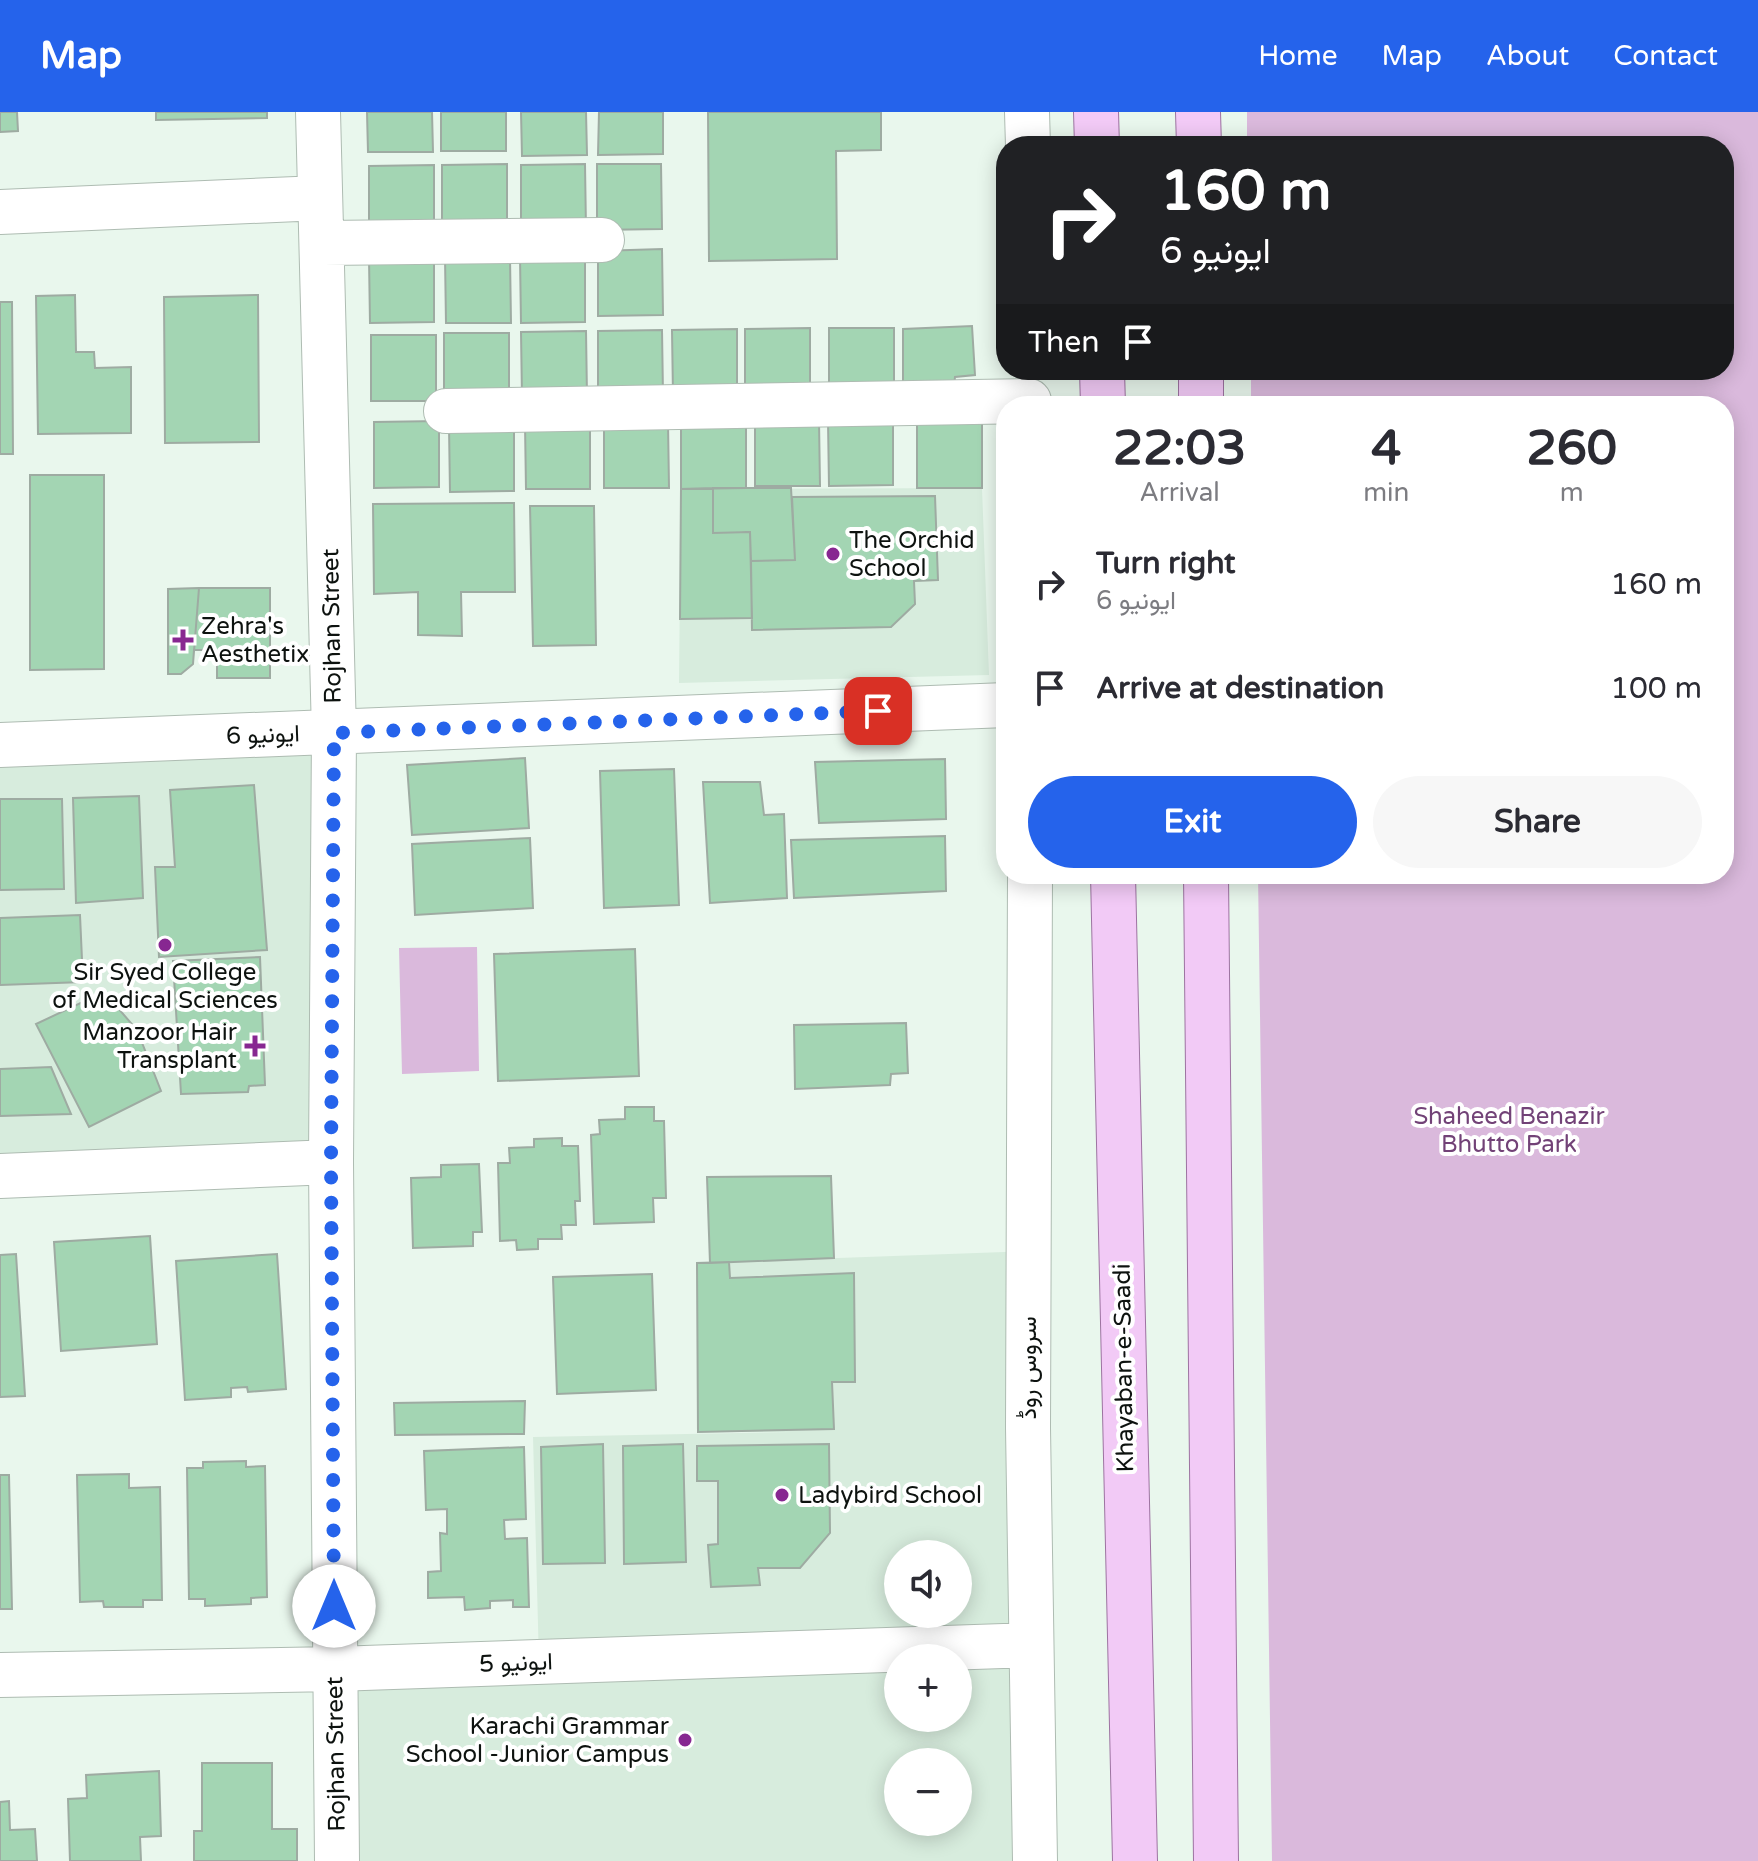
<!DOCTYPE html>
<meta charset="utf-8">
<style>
:root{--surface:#fff;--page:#f7f7f7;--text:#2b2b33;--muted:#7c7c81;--accent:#2563eb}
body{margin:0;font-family:"Varela Round",Vazirmatn,sans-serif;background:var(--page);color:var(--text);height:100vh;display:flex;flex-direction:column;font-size:30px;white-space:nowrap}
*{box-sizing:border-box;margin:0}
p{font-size:26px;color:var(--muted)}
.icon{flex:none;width:44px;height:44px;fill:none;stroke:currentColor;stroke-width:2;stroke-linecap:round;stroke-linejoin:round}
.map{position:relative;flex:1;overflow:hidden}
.side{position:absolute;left:996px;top:284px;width:738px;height:488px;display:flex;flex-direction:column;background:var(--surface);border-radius:32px;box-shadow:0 4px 20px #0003}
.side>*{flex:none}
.banner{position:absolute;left:996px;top:24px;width:738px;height:244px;border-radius:32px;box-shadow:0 4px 20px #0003;background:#202124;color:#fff;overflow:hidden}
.buttons{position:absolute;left:884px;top:1428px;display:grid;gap:16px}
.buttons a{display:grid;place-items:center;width:88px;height:88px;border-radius:50%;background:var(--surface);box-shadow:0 4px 20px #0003;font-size:40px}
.pin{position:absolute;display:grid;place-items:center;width:68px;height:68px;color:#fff;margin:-34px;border-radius:16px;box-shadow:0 4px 12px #0006}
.me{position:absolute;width:88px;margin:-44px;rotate:0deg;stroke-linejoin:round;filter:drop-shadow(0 0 6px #0008)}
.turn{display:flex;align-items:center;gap:28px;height:168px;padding:0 32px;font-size:36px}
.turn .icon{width:104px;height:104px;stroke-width:2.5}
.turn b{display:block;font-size:56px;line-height:68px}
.then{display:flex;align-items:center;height:76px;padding:0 32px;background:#0003;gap:16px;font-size:30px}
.eta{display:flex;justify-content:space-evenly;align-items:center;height:136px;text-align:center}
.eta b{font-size:48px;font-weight:800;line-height:56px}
.action{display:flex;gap:16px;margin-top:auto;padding:16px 32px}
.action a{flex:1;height:92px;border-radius:48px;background:var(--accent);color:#fff;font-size:32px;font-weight:800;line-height:92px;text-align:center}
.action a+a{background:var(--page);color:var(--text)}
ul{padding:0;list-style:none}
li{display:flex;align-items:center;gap:24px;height:104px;padding:0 32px}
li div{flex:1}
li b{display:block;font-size:30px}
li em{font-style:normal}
header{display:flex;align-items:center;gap:48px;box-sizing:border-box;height:112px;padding:0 40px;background:var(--accent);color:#fff}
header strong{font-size:38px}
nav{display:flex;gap:44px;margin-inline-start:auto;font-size:28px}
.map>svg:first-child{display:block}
.built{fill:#d7ecdd;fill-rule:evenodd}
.green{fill:#dab9dc}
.building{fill:#a3d5b3;stroke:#9eaba2;stroke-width:2}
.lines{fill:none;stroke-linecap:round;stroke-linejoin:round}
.minor-casing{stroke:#aebcb2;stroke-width:46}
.major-casing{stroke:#9d73a1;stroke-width:46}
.minor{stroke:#fff;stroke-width:44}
.major{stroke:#f2caf6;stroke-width:44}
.route{stroke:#2563eb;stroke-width:14;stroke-dasharray:0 25.2}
.poi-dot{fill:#872791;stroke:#fff;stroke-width:3}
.labels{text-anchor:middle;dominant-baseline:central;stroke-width:8;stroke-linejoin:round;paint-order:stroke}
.poi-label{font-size:24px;fill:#0d120f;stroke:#fff;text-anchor:start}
.street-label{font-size:24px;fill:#0d120f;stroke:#fff}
.park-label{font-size:24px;fill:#724277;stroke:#fff}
</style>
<header>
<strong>Map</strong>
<nav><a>Home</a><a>Map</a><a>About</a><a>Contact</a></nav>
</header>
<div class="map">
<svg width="1758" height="1749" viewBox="0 0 1758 1749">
<rect width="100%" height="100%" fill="#e9f7ed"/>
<path class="built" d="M982,376L989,563L679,571L681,377Z
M329,608L331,1050L0,1064V617Z
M1029,1139L1038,1749H337L335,1557L539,1550L533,1325L792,1320H698L697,1151ZM898,1442H958V1502H898ZM898,1546H958V1606H898ZM898,1650H958V1710H898Z"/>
<path class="green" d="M1247,0H1758V1749H1272L1258,762H1724V294H1251V258H1724V34H1247Z
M477,835L479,959L402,962L399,836Z"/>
<path class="building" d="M0,0H17L18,19L0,20Z
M156,0H267V6L156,8Z
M367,0H432L433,40H368Z
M441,0H506V39H441Z
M521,0H586L587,43L522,44Z
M599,0H663V42L598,43Z
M708,0H881V38L836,39L837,147L709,149Z
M507,52V118L442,119V53Z
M585,52L586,118H521V53Z
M597,52H661L662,117L597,118Z
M434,53V119L369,120V54Z
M662,137L663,203L598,204V139Z
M585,144V210L521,211L520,145Z
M434,145V210L370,211L369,146Z
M445,145H510L511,211H446Z
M75,183L76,240H94L95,256L131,255V321L38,322L36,184Z
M258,183L259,330L165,331L164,185Z
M0,190H12L13,342H0Z
M972,214L975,263L955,265L953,283H903V217Z
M810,216V282L745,283V217Z
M829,216H894V281L829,282Z
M737,217V283H673L672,218Z
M662,218L663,283L598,285V219Z
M586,219L587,285H522L521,220Z
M444,221H509V287H444Z
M371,223H436V289H371Z
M819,308L820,374H755V309Z
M828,308H893V373L829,374Z
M439,309V375L374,376V310Z
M668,310L669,376H604V311Z
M746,310V376L681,377V311Z
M917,310H982V376H917Z
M590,311V377H526L525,312Z
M514,313V379L450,380L449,314Z
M30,363H104V557L30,558Z
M713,376V421L750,420L752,506L680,507L681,377Z
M713,376H791L795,448L751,449L750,420L713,421Z
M935,384L938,468L914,469L915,492L891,515L752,518L751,449L795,448L792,385Z
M514,391L515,480H461L462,524L418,523V480L374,482L373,392Z
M530,394H594L596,533L533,534Z
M199,476H270V566H217V538H194L193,552L181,562H168V477Z
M199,476L193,552L181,562H168V477Z
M525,646L529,716L412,723L407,653Z
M945,647L946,707L819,711L815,650Z
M674,657L679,793L604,796L600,659Z
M703,670H760L764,703L784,702L787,786L710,791Z
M254,673L267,838L159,845L155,755H175L170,678Z
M139,684L143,786L76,791L73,686Z
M0,687H62L64,777L0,778Z
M945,724L946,779L794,786L791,728Z
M530,726L533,796L415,803L412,732Z
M80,803L83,870L0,873V806Z
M635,837L639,964L498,969L494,842Z
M260,845L265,973L249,974L248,980L181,982L173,849Z
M104,880L137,918L161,979L89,1015L36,912Z
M906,911L908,961L891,962L890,973L795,977L794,913Z
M51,955L71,1002L0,1004V957Z
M625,995H654V1009H664L666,1086H653L654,1110L594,1112L591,1023L600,1022L599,1008L625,1007Z
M562,1026V1034H578L580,1089H575L576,1113H561L562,1127H538V1137L517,1138L516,1128L500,1129L498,1051H510L509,1036L534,1035V1027Z
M479,1052L482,1120H473V1134L413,1136L411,1066L441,1065V1053Z
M831,1064L834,1146L710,1151L707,1065Z
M150,1124L157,1232L61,1239L54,1130Z
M16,1142L25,1284L0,1285V1143Z
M277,1142L286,1277L248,1280L247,1275L231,1276V1285L185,1288L176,1149Z
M729,1150L730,1166L854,1161L855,1270H832L834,1317L698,1320L697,1151Z
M652,1162L656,1278L557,1282L553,1165Z
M525,1289L524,1322L395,1323L394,1291Z
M603,1332L605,1451L543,1452L541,1335Z
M683,1332L686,1450L624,1452L623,1334Z
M829,1332L830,1421L800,1456H758L760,1473L711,1475L708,1433L718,1432V1369H697V1334Z
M524,1335L526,1407L504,1408L505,1427L527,1426L529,1495H513V1488L490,1489V1496L465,1498L464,1485L428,1486V1460L441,1459L440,1421L447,1422V1397L426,1398L424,1339Z
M246,1349V1355L265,1354L267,1485L251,1486V1492L205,1494V1487H189L187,1356H203V1350Z
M129,1362V1376L160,1375L162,1488H143V1495H104L103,1489L80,1490L77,1363Z
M0,1363H9L12,1497H0Z
M202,1651H272V1717H297V1749H194V1719H202Z
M159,1659L161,1724L140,1725L141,1749H70L68,1687L87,1686L86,1663Z
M9,1689L10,1718L35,1717L37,1749H0V1690Z"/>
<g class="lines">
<g class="minor-casing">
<path id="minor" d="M318,0L334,621L331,1050L337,1749
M1027,0L1028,34
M0,100L320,86
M323,131L602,128
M446,299L1029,289
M0,633L1006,593
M1030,762L1028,1316L1035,1749
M0,1064L331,1050
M0,1563L335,1557L1031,1533"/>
</g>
<g class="major-casing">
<path id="major" d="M1096,0L1097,34
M1198,0L1199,34
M1102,258L1103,294
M1201,258V294
M1113,762L1135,1749
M1206,762L1216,1749"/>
</g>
<use href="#minor" class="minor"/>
<use href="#major" class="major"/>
</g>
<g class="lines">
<path class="route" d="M334,1494L331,1050L334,621L878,599"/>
</g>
<g class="poi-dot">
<circle cx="833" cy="442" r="8"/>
<path d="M179 516h8v8h8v8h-8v8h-8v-8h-8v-8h8z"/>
<circle cx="165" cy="833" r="8"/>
<path d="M251 922h8v8h8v8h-8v8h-8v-8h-8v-8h8z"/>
<circle cx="782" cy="1383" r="8"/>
<circle cx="685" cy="1628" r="8"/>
</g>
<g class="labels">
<g class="poi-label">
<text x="849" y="428">The Orchid<tspan x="849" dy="28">School</tspan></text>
<text x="201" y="514">Zehra's<tspan x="201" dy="28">Aesthetix</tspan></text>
<text x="165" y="860" text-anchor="middle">Sir Syed College<tspan x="165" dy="28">of Medical Sciences</tspan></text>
<text x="237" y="920" text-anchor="end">Manzoor Hair<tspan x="237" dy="28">Transplant</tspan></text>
<text x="798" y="1383">Ladybird School</text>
<text x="669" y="1614" text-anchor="end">Karachi Grammar<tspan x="669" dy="28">School -Junior Campus</tspan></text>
</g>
<g class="street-label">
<text transform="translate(332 514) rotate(-91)">Rojhan Street</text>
<text transform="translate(263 623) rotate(-2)">ایونیو 6</text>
<text transform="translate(1028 1256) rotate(-90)">سروس روڈ</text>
<text transform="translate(1124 1256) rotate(-91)">Khayaban-e-Saadi</text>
<text transform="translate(516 1551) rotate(-2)">ایونیو 5</text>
<text transform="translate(336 1642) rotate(-91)">Rojhan Street</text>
</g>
<g class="park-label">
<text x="1509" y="1004">Shaheed Benazir<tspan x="1509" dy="28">Bhutto Park</tspan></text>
</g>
</g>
</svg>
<div class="buttons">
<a><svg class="icon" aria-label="sound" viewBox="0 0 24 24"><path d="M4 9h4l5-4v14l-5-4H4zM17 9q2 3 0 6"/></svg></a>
<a>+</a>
<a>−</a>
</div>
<div class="pin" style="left:878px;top:599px;background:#d93025"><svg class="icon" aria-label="arrive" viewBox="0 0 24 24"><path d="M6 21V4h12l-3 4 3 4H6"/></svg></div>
<svg class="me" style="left:334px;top:1494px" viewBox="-20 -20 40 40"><circle r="19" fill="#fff"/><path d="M0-13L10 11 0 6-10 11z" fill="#2563eb"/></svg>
<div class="banner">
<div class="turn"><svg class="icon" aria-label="right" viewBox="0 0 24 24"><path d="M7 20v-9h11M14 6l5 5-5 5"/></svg><div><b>160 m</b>ایونیو 6</div></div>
<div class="then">Then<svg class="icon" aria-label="arrive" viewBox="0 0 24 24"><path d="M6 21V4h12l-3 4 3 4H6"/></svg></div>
</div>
<section class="side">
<div class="eta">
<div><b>22:03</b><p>Arrival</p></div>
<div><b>4</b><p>min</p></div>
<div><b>260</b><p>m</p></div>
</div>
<ul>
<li><svg class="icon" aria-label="right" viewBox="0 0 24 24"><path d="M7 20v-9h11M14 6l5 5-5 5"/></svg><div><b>Turn right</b><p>ایونیو 6</p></div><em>160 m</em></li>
<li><svg class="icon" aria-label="arrive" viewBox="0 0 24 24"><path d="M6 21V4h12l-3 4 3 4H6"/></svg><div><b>Arrive at destination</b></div><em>100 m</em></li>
</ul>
<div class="action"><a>Exit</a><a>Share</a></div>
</section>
</div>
